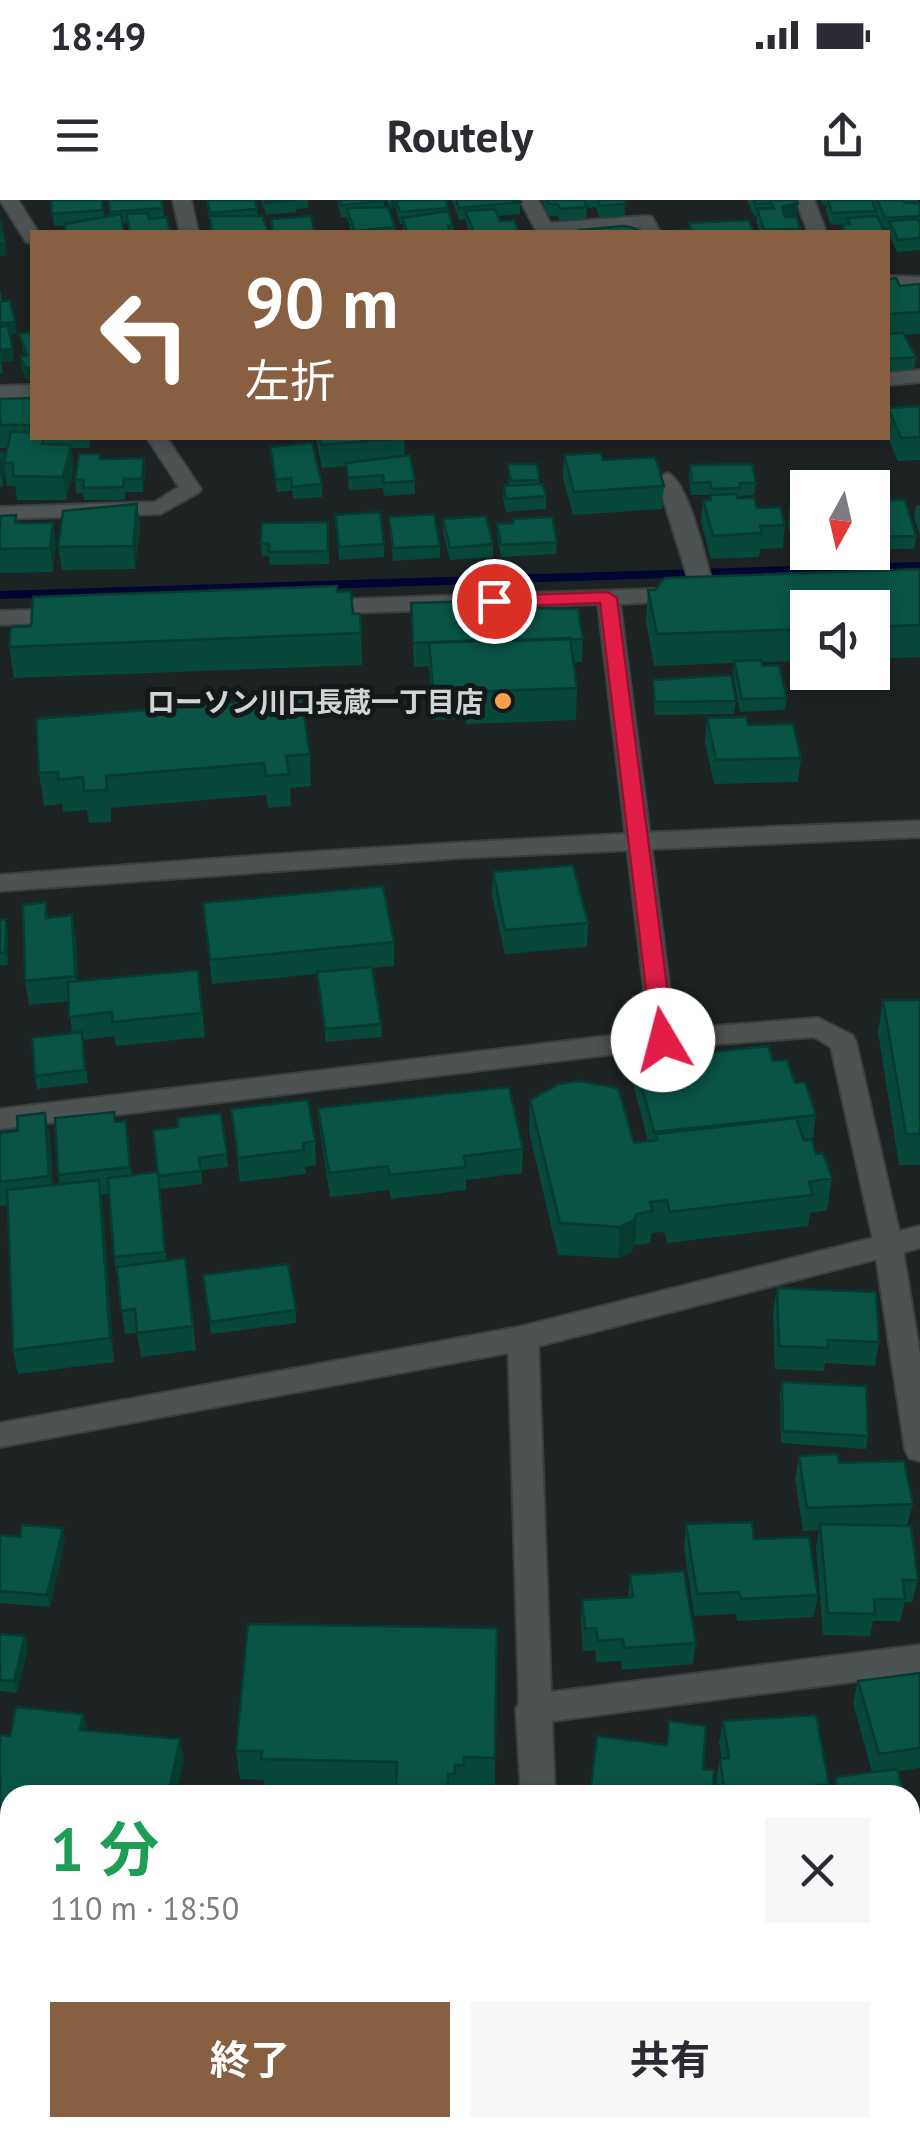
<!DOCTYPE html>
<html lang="ja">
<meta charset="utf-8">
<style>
:root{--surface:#fff;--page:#f7f7f7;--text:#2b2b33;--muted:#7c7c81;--accent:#885f40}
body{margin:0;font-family:"PT Sans","Noto Sans JP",sans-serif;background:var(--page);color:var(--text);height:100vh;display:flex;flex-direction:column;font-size:38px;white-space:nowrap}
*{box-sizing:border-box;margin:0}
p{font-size:32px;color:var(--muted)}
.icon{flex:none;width:55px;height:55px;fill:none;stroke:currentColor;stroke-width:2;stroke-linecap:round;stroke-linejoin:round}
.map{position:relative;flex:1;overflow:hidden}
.side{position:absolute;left:0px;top:1585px;width:920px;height:352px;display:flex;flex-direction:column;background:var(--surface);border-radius:30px 30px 0 0;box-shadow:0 5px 15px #0003}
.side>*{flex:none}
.guide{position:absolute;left:30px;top:30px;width:860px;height:210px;border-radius:0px;box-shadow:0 5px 15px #0003;background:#885f40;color:#fff;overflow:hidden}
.needle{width:65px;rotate:188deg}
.controls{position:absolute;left:790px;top:270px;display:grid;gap:20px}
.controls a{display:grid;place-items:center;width:100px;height:100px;border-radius:0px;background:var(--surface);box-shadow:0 5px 15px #0003;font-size:50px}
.pin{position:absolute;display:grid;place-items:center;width:85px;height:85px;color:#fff;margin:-42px;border:5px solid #fff;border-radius:50%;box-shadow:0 2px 10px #0007}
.me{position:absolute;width:110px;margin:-55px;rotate:352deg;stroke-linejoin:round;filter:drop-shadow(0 0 8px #0008)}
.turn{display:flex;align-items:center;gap:35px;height:210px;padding:0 50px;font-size:45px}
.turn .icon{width:130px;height:130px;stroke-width:2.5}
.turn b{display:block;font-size:70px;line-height:85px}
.round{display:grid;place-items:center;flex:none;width:105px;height:105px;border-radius:0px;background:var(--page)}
.overview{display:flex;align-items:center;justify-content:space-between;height:170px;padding:0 50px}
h1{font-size:60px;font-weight:700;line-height:75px;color:#1e9e55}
.cta{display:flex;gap:20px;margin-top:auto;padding:20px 50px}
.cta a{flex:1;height:115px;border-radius:0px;background:var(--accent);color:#fff;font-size:40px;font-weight:700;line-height:115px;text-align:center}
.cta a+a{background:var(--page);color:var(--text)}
.status{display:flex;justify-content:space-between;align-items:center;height:70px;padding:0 50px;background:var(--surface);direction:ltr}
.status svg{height:28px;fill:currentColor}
header{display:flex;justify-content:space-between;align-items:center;height:130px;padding:0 50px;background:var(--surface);font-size:45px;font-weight:700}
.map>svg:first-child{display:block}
.green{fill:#12441a}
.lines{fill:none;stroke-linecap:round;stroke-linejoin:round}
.stream{fill:#000531;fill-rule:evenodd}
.service-casing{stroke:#3c3f40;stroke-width:4}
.minor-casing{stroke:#3c3f40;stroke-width:4}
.tertiary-casing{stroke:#3c3f40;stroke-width:4}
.service{fill:#4d5353;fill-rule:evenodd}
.minor{fill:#4d5353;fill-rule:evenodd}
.tertiary{fill:#4d5353;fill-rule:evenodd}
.wall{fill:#08483b}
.shaded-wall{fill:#063b30}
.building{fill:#095445;stroke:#063b30;stroke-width:2.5}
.route{fill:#e11d48;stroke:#92132f;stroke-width:2.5}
.poi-dot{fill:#fa9f4f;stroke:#131819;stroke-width:4}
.labels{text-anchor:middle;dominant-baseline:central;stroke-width:10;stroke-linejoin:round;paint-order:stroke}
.poi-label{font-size:28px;font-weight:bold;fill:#d1d4d4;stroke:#131819;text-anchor:end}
</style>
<div class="status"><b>18:49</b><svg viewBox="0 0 49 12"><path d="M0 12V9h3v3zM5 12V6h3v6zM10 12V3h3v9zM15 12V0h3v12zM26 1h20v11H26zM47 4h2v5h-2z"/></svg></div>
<header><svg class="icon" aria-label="menu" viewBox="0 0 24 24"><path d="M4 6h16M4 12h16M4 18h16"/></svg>Routely<svg class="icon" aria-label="share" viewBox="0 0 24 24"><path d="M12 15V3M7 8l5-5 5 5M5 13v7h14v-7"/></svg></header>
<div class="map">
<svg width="920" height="1936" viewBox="0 0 920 1936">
<rect width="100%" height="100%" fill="#1d2222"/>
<path class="green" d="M0,1738L10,1739V1928H495L494,1936H0Z"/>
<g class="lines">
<path class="stream" d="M920,362V370L0,399V391Z"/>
<g class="service-casing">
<path id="service" d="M796,0H814L826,32H808Z
M667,273C689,280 708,370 715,394L712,399H696L693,394L657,279Z"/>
</g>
<g class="minor-casing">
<path id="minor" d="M0,0H18L38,32H32V43L26,42Z
M173,0H191L198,32H180Z
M520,0H538L550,23L646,16L652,17L660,32H642L640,27L537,32Z
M888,76L920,77V89L888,87Z
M920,170V182L888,185V173Z
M32,185V197L0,198V186Z
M147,238H167L201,289L198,293L160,314L0,319V307L155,302L179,287Z
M684,388L692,390L695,395L692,400L620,404L675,829L818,818L852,835L856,842L902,1044L920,1155V1261L909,1258L905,1249L874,1044L831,847L814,837L663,848L0,929V909L649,831L598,404L317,414L306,407L317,400Z
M69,409L80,416L77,421L0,425V411Z
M523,1126L533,1130L538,1138L551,1492L920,1445V1473L552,1521L555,1595H521L516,1509L519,1503L508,1138L513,1130Z
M0,1692H10V1726H0Z
M512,1928H549L550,1936H512Z"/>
</g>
<g class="tertiary-casing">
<path id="tertiary" d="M920,621V637L460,658L0,691V675C306,650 613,632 920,621Z
M920,1026V1048L523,1150L0,1247V1223L523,1126Z"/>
</g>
<use href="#service" class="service"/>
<use href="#minor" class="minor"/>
<use href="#tertiary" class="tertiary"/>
</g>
<path class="wall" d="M51,0H102L104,17L111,16L108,0H161L164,17L170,32H129L127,23L54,26Z
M206,0H255L258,16L268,32H211Z
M261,0H308V8L296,9V12L266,15Z
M337,0H384V7L395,27V32H351L347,17H341Z
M387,0H446L453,26L454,32H403V24H400L396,8L391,9Z
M452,0H520V14L498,16L500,21L519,32H469L465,19L459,20Z
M542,0H584L587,7L586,19L560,21L558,16H548Z
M585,0H624L625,16L600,18L596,7L588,8Z
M747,0H797L798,3L797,15L787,17L800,29V32H809H760L756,21L757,16H754Z
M821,0H918V3H920V50L897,52L888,33V29H883L885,32H841L842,25L847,24L831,25L826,11L827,5L824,6Z
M888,79L900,86L920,84V134L904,135L916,157L914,169L888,171Z
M0,88L2,101L15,122L17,134L10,135L14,161L1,162L3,173H0Z
M32,132L27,181L22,168L20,156L24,155L19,134Z
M32,198V238H90L89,248H71L74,268L66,300H17L15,286H7L5,272L3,287H0V253H4L5,258L7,248H0V199Z
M920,206V260L898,261L888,238V208Z
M316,238H404L405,256L415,281V294L384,296L383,288L349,290L346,266L322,268Z
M270,247L322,284V297L293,299L292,291L277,292Z
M564,255L603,260L664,286L662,309L573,315L563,278Z
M101,259L145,271L143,292H125V300H84L83,293H76L75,280Z
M508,264L539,280V284L546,296V309L506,312L503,299L504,286H509Z
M690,265L756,283L754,295L740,296L739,298L785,325L783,348L760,349L759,357L711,359L701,323L703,300H709V295H691L689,278Z
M872,300L916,336L914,349H872Z
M137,304L140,327L135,369L62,370L58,347Z
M916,305H920V335L914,318Z
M789,311H808V352H794L788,324Z
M16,315L18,323H53L56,346L53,372L0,373V316Z
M335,315L384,344V357L339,360Z
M389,317L440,346V358L393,361Z
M443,319L493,344V357L450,360L443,332Z
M328,322L329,364L270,365L269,356H262L261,344Z
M497,324L557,342L556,354L501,357L497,336Z
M920,369V457L872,459V408H808V461L762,462L787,498L785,510L740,512L733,474L734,463L654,466L646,422L648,390Z
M337,392L353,414L361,433L362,465L14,478L9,447L31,426Z
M411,403L483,441H489L488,407L583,439L582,462L574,463L577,488L576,520L466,524V519L433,520L429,466L414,467Z
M653,480L736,501L734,514L655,515L653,493Z
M707,518L801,558L798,582L714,584L705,542Z
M310,554L311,586L290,588L291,606L268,608L266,595L111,608V622L89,623L87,610L63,612L62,604L44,606L39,573Z
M493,672L588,723L587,747L505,754L492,696Z
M46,702L48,717L76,739L78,782L198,770L205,837L116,846L114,836L83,840L88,883L37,889L35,876L72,833L69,801L29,805L25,781Z
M203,703L394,742V766L373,768L381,824L382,837L326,842L317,774L212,784Z
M0,720L8,732V765L0,766Z
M883,800H920V965H899L878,832Z
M635,860L773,861L795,883L816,915L813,938L804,939L816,954L832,978L827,1010L810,1013L808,1026L667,1043L664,1032L651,1033L650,1043L635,1045L630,1053L618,1058L558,1055L529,932L530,900L634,943L648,941L633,884Z
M318,908L523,949L522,973L466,980V990L391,999L389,990L330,997L320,932Z
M231,909L315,941L316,965L305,967L306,974L240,982Z
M114,912L116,922L126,921L132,975L157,972L178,927L221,913L228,967L201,970L202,984L160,989L167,1061L185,1058L196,1150L141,1157L137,1133L125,1134L114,1057L109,994H101L114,1162L18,1174L13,1150L8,1005L0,1006V933L18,931L45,913L50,937L53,985L59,984L58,975Z
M203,1075L296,1110V1123L211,1134Z
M777,1088L879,1142L875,1166L825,1163L824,1171L775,1169L773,1112Z
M782,1182L868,1236L866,1249L781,1243L780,1194Z
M799,1256L839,1263L913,1304L907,1326L918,1380L912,1402H905L900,1421H873L870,1436L823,1435L816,1347L819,1330L803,1331L795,1279Z
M686,1324L754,1339L818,1395L814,1417L737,1421L736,1414L694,1416L684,1347Z
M0,1335L65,1340L50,1407L0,1403Z
M630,1375L696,1443L693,1464L622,1470L621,1461L596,1462L595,1450L583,1451L581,1422L582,1400L628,1397Z
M497,1428L495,1586H464V1593H455V1595H396V1590L265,1587L264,1580L240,1579L236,1551Z
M0,1434L25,1436L28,1448L17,1493L0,1491Z
M920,1473V1568L898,1571L904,1595H833L836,1577L872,1572L853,1503L858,1481Z
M83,1514L87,1530L180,1539L184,1560L10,1595V1635L0,1634V1535L10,1536Z
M723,1521L829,1585L826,1595H719L716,1580L720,1559H722L719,1543Z
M920,1702V1861L910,1836V1704Z"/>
<path class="shaded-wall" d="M391,0H395L396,8L391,9Z
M798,3L797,15L781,19L782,7Z
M5,43L7,55L0,56V44Z
M15,122L17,134L0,136V123Z
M12,149L14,161L1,162L0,150Z
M32,167V180L27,181L25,168Z
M71,245L74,268L66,300L63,277Z
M4,253L6,263H4L5,272L3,287L1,274Z
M144,258L145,271L143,292L142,279Z
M137,304L140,327L135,369L133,346Z
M53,323L56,346L53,372L50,348Z
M72,715L76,739L79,800L75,776Z
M6,719L8,732V765L5,752Z
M45,913L50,937L54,1000L49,976Z
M126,921L129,945L133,991L130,967Z
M99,980L103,1004L114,1162L110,1138Z
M637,1014L635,1045L630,1053L618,1058L620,1027Z
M63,1328L65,1340L50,1407L47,1395Z
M25,1436L28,1448L17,1493L14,1481Z
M83,1514L88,1535L80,1530Z
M180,1539L184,1560L176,1595H168Z"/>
<path class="building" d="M51,0H102L103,10L52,14Z
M109,0H161L163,8L110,12Z
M207,0H255L257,9L210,13Z
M264,0H296L265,3Z
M339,0H384V1L341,5Z
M396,0H446L448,8L400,12Z
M456,0H520L521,2L459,8Z
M547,0H584L587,7L560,9L558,4H549Z
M598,0H624L626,4L600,6Z
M754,0H797L798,3L782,7L785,17H797L800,29L764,30L757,9L774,8L771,3L755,4Z
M828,0H872L876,11L832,13Z
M877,0H903L905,3H920V16L885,18Z
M388,7L395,27L354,31L347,8Z
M495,9L500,21L514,20L519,32H474L465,11Z
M448,11L453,26H448L450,32H407L402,18Z
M148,13L149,19L167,17L170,32H130L126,14Z
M121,14L124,32H66L65,24Z
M209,16H263L268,32H213Z
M311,16L314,31L273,32L271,19Z
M877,16L885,32H845L842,25L850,24L847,18Z
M0,19L5,43L0,44Z
M918,19L920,23V38L898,40L889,21Z
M749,20L753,32H680L679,30L691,29L689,23Z
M624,26L634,28L636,32H580L579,30Z
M896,78L900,86L920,84V112L888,114V79Z
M10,101L15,122L0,123V102Z
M8,126L12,149L0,150V127Z
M32,132V167L25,168L20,156L27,155L19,134Z
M903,133L916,157L888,159V134Z
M32,198V225H0V199Z
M920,206V237L901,238L888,208Z
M11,232H32V238H43L42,244L71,245L63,277L13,276V263H4Z
M319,238H404L321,245Z
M312,243L322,284L292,287L291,278L276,280L270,247Z
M0,253H4L0,274Z
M601,253L603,260L655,257L664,286L574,292L564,255Z
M79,254H100V259L144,258L142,279H124L123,287L83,288L84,280H75Z
M410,255L415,281L384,283L383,275L348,278L346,263Z
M508,264H537L539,280L511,281Z
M752,264L756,283H740V288L712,289L710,282L692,283L690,265Z
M543,284L546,296L506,299L504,286Z
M736,294L737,298H754L757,308L780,307L785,325L760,326L762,333L713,336L703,300H711L710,295Z
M872,300H905L916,336L872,337Z
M137,304L133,346L58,347L63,311Z
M789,311H808V339H796Z
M380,312L384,344L339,347L335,315Z
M434,314L440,346L393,348L389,317Z
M16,315L15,323H53L50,348L0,349V316Z
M486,316L493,344L450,348L443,319Z
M552,317L557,342L501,345L497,324L513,323V319Z
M328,322V351L269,352V343L261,344L262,323Z
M920,369V425L872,427V408H808V429L657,434L648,390H655L665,378Z
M337,386V392L351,391L353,414H360L361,433L9,447L11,427L31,426L33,397Z
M479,401L483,440L413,443L411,403Z
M488,407L578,409L583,439L492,441Z
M570,438L577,488L466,492V487L433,488L429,443Z
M761,460L763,466L779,465L787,498L742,499L734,461Z
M731,475L736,501L655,502L653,480Z
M301,497L310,554L286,556L289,574L266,576L264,563L106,576L107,590L84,591L83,577L58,580V572L39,573L36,519Z
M746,517L748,525L793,524L801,558L716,560L707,518Z
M573,665L588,723L505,730L493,672Z
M383,686L394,742L210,760L203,703Z
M46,702V718L72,715L75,776L25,781L23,705Z
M6,719L5,752L0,753V720Z
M372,767L381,824L325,829L317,772Z
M198,770L202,813L112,822V812L69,817L68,782Z
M883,800H920V934H906Z
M82,832L85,870L35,876L32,838Z
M768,846L773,861L787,860L795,883L805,882L816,915L654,932L635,860Z
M579,881L618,888L634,943L658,940L656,934L796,918L804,940H812L816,954L823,953L832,978L809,982L813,995L670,1012L667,1000L650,1002L653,1011L637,1014L633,1021L620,1027L560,1023L530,900L559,884Z
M509,887L523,949L464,956L466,967L390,975L388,966L329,973L318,908Z
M308,900L315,941L303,943L304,950L238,958L231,909Z
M114,912L115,922L126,921L130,967L58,975L55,918Z
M45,913L49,976L0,982V933L18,931L17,916Z
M221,913L227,954L199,958L201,971L158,976L153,930L178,927V918Z
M158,972L165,1052L114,1057L108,978Z
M99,980L110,1138L13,1150L7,990Z
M185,1058L193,1126L137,1133L135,1109L121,1111L117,1067Z
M288,1064L296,1110L210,1122L203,1075Z
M777,1088L876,1092L879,1142L828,1140V1148L779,1146Z
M782,1182L866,1186L868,1236L783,1231Z
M838,1254L839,1263L904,1261L913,1304L807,1308L799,1256Z
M752,1322L754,1339L809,1337L818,1395L741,1399L739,1392L697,1394L686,1324Z
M820,1324L911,1326L918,1380H903L905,1399H874L875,1414L828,1413Z
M22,1325L63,1328L47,1395L0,1391V1335L20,1337Z
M684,1371L696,1443L624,1448L623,1439L598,1441L596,1428L585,1429L582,1400L633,1397L630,1375Z
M248,1424L497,1428L495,1558L464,1557V1565H455V1574H448L447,1595H396L397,1562L261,1559L262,1551H236Z
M0,1434L25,1436L14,1481L0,1480Z
M920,1473V1548L879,1554L858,1481Z
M16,1507L83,1514L80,1530L180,1539L168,1595H10V1603L7,1614H0V1535L10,1536Z
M816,1515L829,1585H816L818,1595H725L720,1559L729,1558L723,1521Z
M669,1521L706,1526L703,1569L714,1570L712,1595H590L597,1536L667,1545Z
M897,1569L904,1595H835L836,1577Z
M910,1616L914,1632H910Z
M920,1702V1826L910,1801V1704Z
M658,1928H761L760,1936H672L658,1934Z"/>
<path class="route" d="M608,392L617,398L674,840L663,847L652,840L600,403L494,407L485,401L494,396Z"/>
<circle class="poi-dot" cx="503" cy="501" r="10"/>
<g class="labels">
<g class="poi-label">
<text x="483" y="501">ローソン川口長蔵一丁目店</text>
</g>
</g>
</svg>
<div class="controls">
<a><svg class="needle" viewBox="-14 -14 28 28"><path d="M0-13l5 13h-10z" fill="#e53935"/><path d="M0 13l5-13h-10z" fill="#7c7c81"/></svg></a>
<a><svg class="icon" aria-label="sound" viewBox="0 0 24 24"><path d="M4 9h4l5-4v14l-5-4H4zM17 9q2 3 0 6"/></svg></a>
</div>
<div class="pin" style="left:494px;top:401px;background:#d93025"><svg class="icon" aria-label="arrive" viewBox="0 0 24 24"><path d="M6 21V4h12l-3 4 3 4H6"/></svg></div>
<svg class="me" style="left:663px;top:840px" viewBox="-20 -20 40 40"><circle r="19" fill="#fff"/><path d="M0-13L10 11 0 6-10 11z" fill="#e11d48"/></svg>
<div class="guide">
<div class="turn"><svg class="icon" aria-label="left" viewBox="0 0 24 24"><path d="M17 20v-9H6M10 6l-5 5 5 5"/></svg><div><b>90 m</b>左折</div></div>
</div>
<section class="side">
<div class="overview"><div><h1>1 分</h1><p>110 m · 18:50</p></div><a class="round"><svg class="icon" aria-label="close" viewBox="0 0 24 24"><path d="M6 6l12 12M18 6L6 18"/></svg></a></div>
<div class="cta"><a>終了</a><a>共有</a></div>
</section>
</div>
